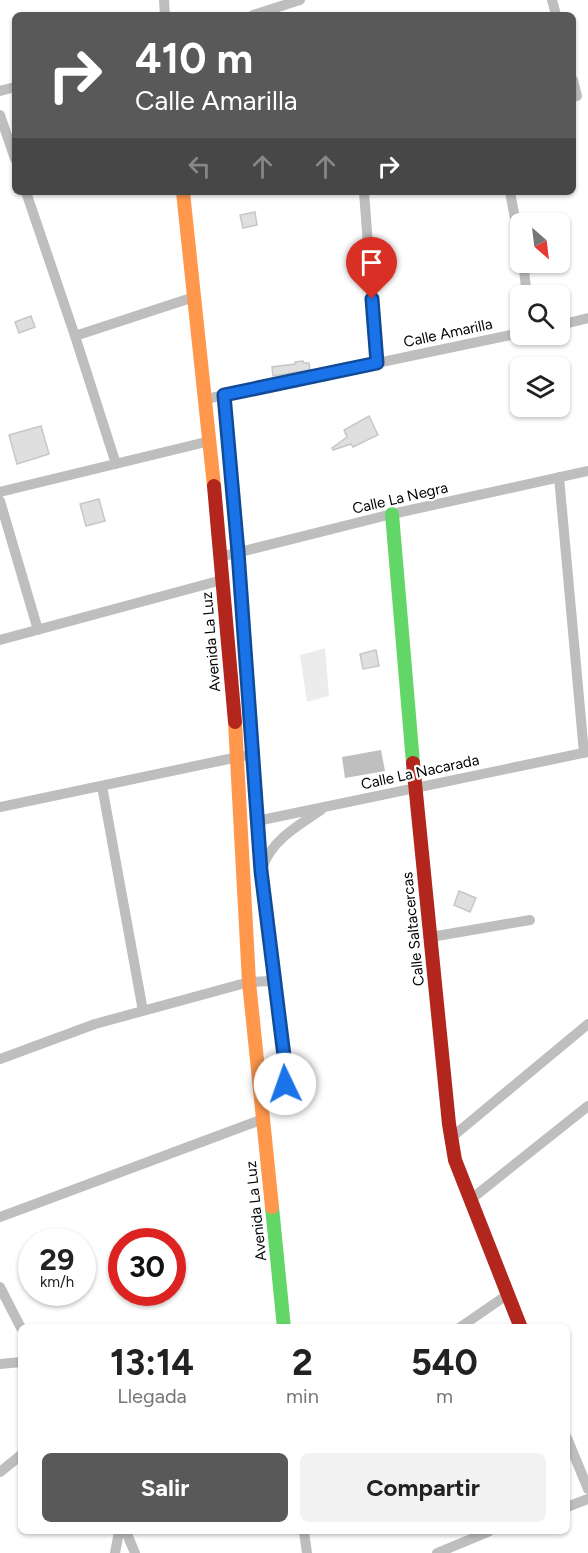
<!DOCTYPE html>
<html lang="es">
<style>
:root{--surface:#fff;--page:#f2f2f2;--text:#222;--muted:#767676;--accent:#595959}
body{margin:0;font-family:Figtree,sans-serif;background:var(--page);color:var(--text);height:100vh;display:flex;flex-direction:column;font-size:22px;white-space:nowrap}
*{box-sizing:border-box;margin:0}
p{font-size:20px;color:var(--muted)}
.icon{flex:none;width:33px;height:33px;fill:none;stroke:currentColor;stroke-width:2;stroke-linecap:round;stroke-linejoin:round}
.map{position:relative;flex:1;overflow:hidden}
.sheet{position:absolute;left:18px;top:1324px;width:552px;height:210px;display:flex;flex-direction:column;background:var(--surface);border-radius:9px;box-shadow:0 2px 4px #0004}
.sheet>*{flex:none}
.banner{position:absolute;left:12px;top:12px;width:564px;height:183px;border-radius:9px;box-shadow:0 2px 4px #0004;background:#595959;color:#fff;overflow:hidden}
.needle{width:39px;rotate:152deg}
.fabs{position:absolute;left:510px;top:213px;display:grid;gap:12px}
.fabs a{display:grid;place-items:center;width:60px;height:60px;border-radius:9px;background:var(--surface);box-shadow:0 2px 4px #0004;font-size:30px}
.speed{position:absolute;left:18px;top:1228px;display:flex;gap:12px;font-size:30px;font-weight:700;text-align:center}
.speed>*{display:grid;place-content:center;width:78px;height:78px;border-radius:50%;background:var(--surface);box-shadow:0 2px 4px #0004;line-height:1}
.speed small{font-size:15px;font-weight:400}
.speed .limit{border:9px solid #d22;background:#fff;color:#111}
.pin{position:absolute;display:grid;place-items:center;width:51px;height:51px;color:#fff;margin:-62px -26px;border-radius:50% 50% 50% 0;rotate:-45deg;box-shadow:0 0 6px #0007}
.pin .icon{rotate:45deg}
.me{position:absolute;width:66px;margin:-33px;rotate:357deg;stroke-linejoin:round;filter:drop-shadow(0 0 4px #0008)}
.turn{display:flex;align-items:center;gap:21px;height:126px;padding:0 24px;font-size:27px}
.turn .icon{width:78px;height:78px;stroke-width:2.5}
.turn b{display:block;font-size:42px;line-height:51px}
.lanes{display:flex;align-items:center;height:57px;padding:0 24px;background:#0003;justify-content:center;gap:30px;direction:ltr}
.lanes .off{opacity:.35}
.eta{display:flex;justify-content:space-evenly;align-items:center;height:102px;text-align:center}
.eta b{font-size:36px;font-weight:700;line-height:42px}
.action{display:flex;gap:12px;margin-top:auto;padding:12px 24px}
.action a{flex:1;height:69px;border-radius:9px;background:var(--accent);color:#fff;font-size:24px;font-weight:700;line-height:69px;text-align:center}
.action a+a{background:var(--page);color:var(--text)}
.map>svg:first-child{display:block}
.green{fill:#ececec}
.water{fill:#bfbfbf}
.building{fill:#dfdfdf;stroke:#c7c7c7;stroke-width:1.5}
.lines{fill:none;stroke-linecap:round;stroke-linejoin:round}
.street{stroke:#bebebe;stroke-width:10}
.fast{stroke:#63d668;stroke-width:14}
.slow{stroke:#ff974d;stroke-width:14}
.jam{stroke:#b3261e;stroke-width:14}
.route-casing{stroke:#114b97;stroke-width:15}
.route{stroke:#1a73e8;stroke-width:10}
.labels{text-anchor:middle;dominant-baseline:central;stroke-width:4.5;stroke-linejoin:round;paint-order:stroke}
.street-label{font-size:15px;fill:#000;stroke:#fff}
</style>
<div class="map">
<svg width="588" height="1553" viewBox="0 0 588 1553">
<rect width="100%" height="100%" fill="#fff"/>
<path class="green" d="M325,648L329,696L307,702L300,655Z"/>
<path class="water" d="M381,750L385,771L345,778L342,757Z"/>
<path class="building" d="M255,212L257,225L243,228L240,215Z
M31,316L35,327L19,333L15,322Z
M303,361L304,363H309L310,370L273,376L272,367L295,364V362Z
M369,416L378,435L353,447L351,444L333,450L332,448L347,437L344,430Z
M41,426L49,454L17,464L9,435Z
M99,499L105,521L86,526L80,504Z
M376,650L379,666L363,669L360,654Z
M459,891L476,898L470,912L454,905Z"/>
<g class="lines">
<path class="street" d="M164,0L165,15
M552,0L556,15
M253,15L300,0
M573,80L577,96
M0,91L15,87
M0,115L15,159
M26,192L75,336L116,464
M364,192L377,363
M510,192L520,245
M523,262L527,296
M560,325L588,318
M75,336L194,297
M224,395L238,552L261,879L287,1080L285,1084L260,1090
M206,399L520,333
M559,477L584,753
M0,492L210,441
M0,501L38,630
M220,557L392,514L588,471
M0,640L222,580
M102,786L143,1011
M0,807L243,756
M257,821L588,752
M263,866C273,839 298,826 321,810
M431,937L530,920
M0,1059L95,1024L249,982L274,981
M452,1137L588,1024
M470,1200L588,1106
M0,1217L263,1119
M0,1287L21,1328
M459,1328L507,1295
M0,1364L21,1362
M567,1438L588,1489
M0,1472L21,1455
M567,1507L588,1499
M126,1532L135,1553
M304,1532L307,1553
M115,1553L119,1532
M437,1553L488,1532"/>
<path class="fast" d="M392,514L413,763
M272,1207L284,1328"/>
<path class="slow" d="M183,192L214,486
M235,722L249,982L272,1207"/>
<path class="jam" d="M214,486L235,722
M413,763L449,1124L455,1160L521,1328"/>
</g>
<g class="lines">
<g class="route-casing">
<path id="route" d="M285,1084L287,1080L261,871L238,552L224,395L377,363L372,299"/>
</g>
<use href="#route" class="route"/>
</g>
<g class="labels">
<g class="street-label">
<text transform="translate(448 333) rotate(-12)">Calle Amarilla</text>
<text transform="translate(400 498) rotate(-13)">Calle La Negra</text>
<text transform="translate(211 642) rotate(-95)">Avenida La Luz</text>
<text transform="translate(420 772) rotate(-12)">Calle La Nacarada</text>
<text transform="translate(413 929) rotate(-96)">Calle Saltacercas</text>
<text transform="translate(256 1211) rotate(-96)">Avenida La Luz</text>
</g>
</g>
</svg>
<div class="fabs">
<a><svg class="needle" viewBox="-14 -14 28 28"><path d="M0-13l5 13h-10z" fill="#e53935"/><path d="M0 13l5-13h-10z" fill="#767676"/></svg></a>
<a><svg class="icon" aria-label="search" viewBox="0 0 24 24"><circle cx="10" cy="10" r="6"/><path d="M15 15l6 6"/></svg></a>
<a><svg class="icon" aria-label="layers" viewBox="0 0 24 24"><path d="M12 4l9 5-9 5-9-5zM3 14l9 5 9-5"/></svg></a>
</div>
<div class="speed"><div>29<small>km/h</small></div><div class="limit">30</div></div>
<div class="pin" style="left:372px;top:299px;background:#d93025"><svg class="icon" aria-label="arrive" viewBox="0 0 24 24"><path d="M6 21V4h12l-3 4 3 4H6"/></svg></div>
<svg class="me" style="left:285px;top:1084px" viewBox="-20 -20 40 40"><circle r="19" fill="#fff"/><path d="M0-13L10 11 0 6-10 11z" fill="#1a73e8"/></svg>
<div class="banner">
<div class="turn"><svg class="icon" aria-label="right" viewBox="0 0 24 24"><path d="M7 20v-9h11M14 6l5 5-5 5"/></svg><div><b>410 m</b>Calle Amarilla</div></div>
<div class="lanes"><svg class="icon off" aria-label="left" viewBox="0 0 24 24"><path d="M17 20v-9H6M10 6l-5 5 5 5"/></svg><svg class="icon off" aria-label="ahead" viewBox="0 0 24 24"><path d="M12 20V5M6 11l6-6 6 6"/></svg><svg class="icon off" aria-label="ahead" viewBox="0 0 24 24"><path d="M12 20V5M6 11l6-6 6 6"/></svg><svg class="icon" aria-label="right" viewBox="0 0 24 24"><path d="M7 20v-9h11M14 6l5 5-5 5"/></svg></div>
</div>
<section class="sheet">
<div class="eta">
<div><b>13:14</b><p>Llegada</p></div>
<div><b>2</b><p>min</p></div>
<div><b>540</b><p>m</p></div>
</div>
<div class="action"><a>Salir</a><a>Compartir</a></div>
</section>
</div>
